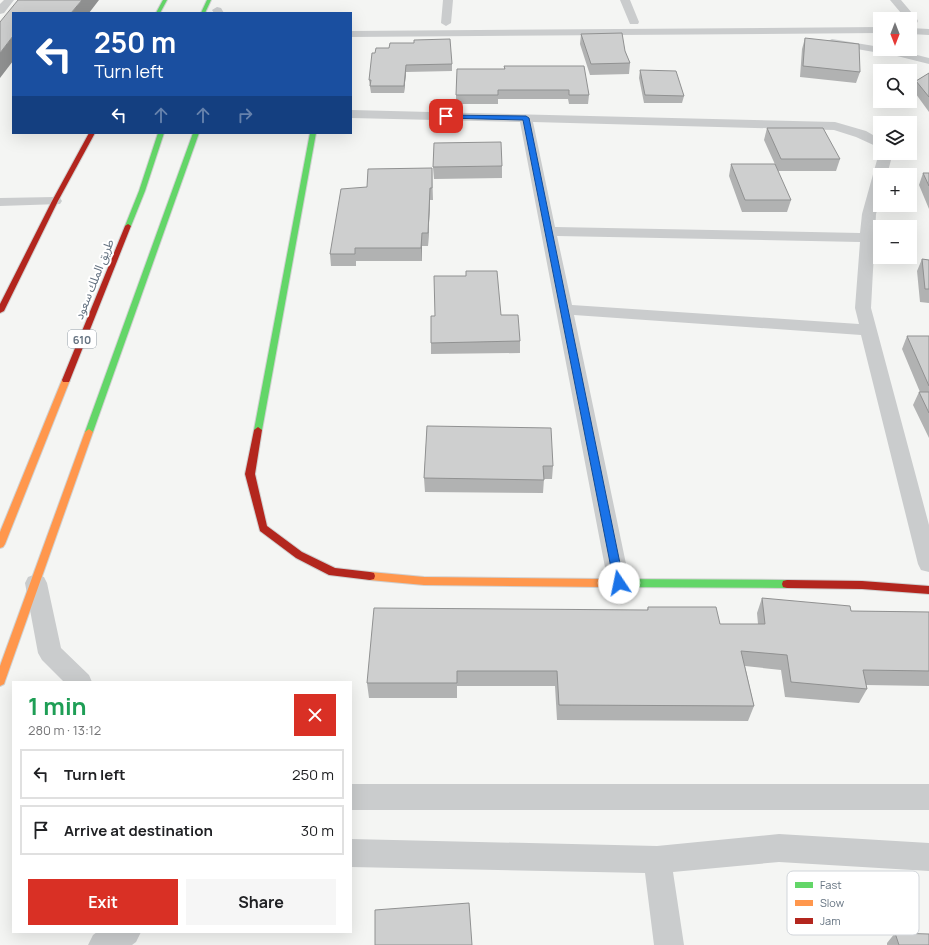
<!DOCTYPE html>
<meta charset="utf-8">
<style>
:root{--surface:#fff;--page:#f6f6f6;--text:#202124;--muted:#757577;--line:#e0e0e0;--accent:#d93025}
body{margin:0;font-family:Manrope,"Noto Sans Arabic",sans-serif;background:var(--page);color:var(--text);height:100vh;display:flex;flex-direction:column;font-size:15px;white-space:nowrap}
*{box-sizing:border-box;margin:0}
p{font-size:13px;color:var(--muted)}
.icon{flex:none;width:22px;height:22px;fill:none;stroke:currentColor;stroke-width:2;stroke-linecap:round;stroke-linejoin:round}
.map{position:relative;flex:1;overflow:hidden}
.side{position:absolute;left:12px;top:681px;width:340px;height:252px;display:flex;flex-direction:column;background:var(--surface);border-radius:0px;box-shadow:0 4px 16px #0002}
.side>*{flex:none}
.banner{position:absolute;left:12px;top:12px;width:340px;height:122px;border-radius:0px;box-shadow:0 4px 16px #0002;background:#1a4fa0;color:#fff;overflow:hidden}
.needle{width:26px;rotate:180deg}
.buttons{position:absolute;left:873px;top:12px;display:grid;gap:8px}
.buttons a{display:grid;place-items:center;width:44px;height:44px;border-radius:0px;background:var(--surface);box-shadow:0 4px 16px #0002;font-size:20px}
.pin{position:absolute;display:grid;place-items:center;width:34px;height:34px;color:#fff;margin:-17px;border-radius:8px;box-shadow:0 2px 6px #0006}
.me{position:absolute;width:44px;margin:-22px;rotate:349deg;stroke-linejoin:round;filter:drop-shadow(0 0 3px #0008)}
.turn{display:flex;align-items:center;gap:14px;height:84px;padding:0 16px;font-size:18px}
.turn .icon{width:52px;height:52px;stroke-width:2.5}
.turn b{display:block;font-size:28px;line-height:34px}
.lanes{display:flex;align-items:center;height:38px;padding:0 16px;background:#0003;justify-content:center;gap:20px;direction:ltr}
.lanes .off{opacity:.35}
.round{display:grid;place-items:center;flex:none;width:42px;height:42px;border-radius:0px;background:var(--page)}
.overview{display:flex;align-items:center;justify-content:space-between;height:68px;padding:0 16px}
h1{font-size:24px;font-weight:700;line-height:30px;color:#1e9e55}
.cta{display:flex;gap:8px;margin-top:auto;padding:8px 16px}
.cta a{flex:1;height:46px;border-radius:0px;background:var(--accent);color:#fff;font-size:16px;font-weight:700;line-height:46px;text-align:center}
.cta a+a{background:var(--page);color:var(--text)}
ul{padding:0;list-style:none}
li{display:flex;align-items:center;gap:12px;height:50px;margin:0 8px 6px;padding:0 8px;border:2px solid var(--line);border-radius:0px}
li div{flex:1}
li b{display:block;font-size:15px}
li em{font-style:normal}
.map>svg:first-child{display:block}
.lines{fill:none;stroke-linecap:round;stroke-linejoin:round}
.fast-casing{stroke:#d0d1d1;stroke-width:2}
.slow-casing{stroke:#d0d1d1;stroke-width:2}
.jam-casing{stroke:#d0d1d1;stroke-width:2}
.street{fill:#cacccd;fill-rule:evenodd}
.fast{fill:#63d668;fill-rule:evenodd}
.slow{fill:#ff974d;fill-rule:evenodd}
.jam{fill:#b3261e;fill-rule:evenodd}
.wall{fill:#b1b2b2}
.shaded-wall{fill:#909191}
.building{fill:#cecfcf;stroke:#909191}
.route{fill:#1a73e8;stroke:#114b97}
.labels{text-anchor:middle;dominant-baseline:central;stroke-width:4;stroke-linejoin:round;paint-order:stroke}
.shield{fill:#fff;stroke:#949ea8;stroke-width:1}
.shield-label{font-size:11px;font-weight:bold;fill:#667482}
.street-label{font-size:12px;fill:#667482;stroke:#fff}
.key{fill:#fff;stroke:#d1d5da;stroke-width:1}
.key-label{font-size:11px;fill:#667482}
</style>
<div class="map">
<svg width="929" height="945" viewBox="0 0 929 945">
<rect width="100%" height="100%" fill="#f4f5f3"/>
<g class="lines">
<g class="fast-casing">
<path id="fast" d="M163,0H167L160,13H156Z
M207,0H211L205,13H201Z
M158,133H164L145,191L131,226L130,227H126L125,226L139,191Z
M193,133H199L93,432L89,435L86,434L85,432Z
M310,133H316L262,430L258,433L254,430Z
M604,579L787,580L791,581L792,584L791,587L787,588L604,587L600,586L599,583L600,580Z"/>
</g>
<g class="slow-casing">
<path id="slow" d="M66,377L70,380L5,544L3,547L0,548V532L62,380Z
M89,429L93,432L5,681L4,684L0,686V666L85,432Z
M370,572L424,577L604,579L608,580L609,583L608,586L604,587L424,585L370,580L366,579L365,576L366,573Z"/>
</g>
<g class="jam-casing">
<path id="jam" d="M89,133H95L58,201L4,311L0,313V304L52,201Z
M128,224L131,226L70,380L69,382H63L62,380L125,226Z
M258,427L262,430L255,474L267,526L302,552L335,568L370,572L374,573L375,576L374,579L370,580L329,575L296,558L260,531L245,474L254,430Z
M787,580L862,581L929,586V594L862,589L787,588L783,587L782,584L783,581Z"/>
</g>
<path class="street" d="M4,0H14L4,13L0,14V4Z
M443,0H453L451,23L446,26L441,23Z
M620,0H630L639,22L638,24H630Z
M890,0H901L917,19L918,21L917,23H910V19H906Z
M217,7L221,8L224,13H214L212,10Z
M880,27V33L351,37V31Z
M910,28L929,29V35L910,34Z
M832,39L880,47V49L897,50L929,58V64L897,56L828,44L826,42Z
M351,110L835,122L866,131L880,139V148L856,137L834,130L533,122L555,227L860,233L862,214L877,160L876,153L880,150V153H890L891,160L887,175H880V201L876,214L871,308L929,525V572L921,570L918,564L861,335L574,315L630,583L627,589L619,592L611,589L608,583L520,122L351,118ZM557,236L860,242L855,308L859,324L572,305Z
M55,197L60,198L62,201L60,204L0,206V198Z
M36,574L44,577L47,583L61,648L89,675L92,682H64L42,660L38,653L25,583L28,577Z
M351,784H929V810H351Z
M779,834L929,843V871L779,862L673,872L684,945H654L645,873L351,867V839L657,846Z
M97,932H141L136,942L132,945H88L93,935Z"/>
<use href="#fast" class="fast"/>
<use href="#slow" class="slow"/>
<use href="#jam" class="jam"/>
</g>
<path class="wall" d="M581,34L625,51L630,63L629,74L590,75L580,44Z
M805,38L860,72L856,83L800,77L802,49Z
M375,53L452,64V71L406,72L404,93H371L369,80Z
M504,66L589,95L588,104H569L568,99H498V104H456V95L504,69Z
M640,70L684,96L682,103H644L639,78Z
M929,73V112L913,90L916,81Z
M767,128L840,159L836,171H778L764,140Z
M731,164L791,200L787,212H742L729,176Z
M502,166V178L434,179L433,167Z
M432,168L433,200H430L428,246H422V261H356V266H331L330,254L367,187Z
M923,173H929V209L919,185Z
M922,259L929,260V303L920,302L917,271Z
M501,315L520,341V353L431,354V343Z
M907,336H929V438L913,405L919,392H920L902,349Z
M427,426L553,466L552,479H544L543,493L425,492L424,478Z
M762,598L851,611L929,612V686L866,685L867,689L859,703L785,697L781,670L745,666L754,706L748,721L557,720L555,686H457V698H369L367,683L647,610L648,607L720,624H758L757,613Z
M895,933L929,945H887V943Z"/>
<path class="shaded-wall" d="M82,0H99L89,13H71Z
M13,36V61L0,78V53Z
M406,65V72L404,93V86Z
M430,188V200L428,246V233Z
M422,233V261L421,248Z"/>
<path class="building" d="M18,0H82L71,13H13V36L0,53V22Z
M622,33L625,51L630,63L591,64L581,34Z
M805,38L859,44L860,72L803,66Z
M450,39L452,64L406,65L404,86H370L371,80H369L372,53H375L376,48H389L390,43H414V40Z
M504,66H584L589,95H569V90H498V95H456L457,69H505Z
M640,70L676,71L684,96L645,95Z
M929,73V97L916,81Z
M767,128H823L840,159H781Z
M501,142L502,166L433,167L434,143Z
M731,164H775L791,200H745Z
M432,168V188H430L428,233H422L421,248H355V254H330L341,189L367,187L368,169Z
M923,173H929V186Z
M922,259L929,260V289H925Z
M466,271H497L501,315H518L520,341L431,343V316H435L434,276H466Z
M907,336H929V386Z
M919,392H929V413Z
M427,426L551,428L553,466H543L544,480L424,478Z
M762,598L850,606L851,611L929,612V671L863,670L867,689L791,682L787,655L741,651L754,706L559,705L557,671H457V683H367L374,608L648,610V607H716L720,624H765Z
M469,903L472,945H375V910Z
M895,933L929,934V945H899Z"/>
<path class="route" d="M444,115L526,116L529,118L624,583L623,586H616L614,583L523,120L446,118L444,116Z"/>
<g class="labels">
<rect class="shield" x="68" y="330" width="28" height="18" rx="3"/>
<g class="shield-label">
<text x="82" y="339">610</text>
</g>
<g class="street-label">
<text transform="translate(94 279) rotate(-68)">طريق الملك سعود</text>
</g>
</g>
<rect x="787" y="871" width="132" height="64" rx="6" class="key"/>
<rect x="795" y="882" width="18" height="6" fill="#63d668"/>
<rect x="795" y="900" width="18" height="6" fill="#ff974d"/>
<rect x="795" y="918" width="18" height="6" fill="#b3261e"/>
<g class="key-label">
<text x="820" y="889">Fast</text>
<text x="820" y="907">Slow</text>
<text x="820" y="925">Jam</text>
</g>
</svg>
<div class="buttons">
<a><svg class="needle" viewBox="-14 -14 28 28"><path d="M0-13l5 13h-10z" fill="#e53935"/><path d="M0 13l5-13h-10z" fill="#757577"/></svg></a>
<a><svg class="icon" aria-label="search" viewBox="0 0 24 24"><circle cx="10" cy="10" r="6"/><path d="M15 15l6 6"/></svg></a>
<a><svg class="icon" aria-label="layers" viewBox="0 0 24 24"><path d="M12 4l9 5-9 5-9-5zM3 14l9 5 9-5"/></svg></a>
<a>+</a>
<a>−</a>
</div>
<div class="pin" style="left:446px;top:116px;background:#d93025"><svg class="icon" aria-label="arrive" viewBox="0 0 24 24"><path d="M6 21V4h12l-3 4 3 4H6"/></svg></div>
<svg class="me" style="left:619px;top:583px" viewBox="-20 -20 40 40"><circle r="19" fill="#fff"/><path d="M0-13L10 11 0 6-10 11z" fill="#1a73e8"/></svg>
<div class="banner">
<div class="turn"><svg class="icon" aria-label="left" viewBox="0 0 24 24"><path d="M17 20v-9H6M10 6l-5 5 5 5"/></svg><div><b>250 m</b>Turn left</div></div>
<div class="lanes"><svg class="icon" aria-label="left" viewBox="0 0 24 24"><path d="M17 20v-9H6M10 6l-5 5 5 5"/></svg><svg class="icon off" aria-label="ahead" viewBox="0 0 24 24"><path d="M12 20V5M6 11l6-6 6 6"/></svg><svg class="icon off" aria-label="ahead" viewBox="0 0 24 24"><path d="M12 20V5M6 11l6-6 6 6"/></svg><svg class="icon off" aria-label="right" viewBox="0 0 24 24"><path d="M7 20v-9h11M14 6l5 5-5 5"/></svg></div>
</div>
<section class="side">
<div class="overview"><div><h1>1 min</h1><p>280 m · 13:12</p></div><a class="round" style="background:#d93025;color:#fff"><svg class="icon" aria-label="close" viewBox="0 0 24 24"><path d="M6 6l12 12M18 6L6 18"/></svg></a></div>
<ul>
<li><svg class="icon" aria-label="left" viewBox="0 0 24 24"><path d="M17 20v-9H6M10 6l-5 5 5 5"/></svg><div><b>Turn left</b></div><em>250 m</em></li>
<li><svg class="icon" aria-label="arrive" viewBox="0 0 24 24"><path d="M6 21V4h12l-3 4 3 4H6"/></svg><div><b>Arrive at destination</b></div><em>30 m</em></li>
</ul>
<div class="cta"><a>Exit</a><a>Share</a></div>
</section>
</div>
